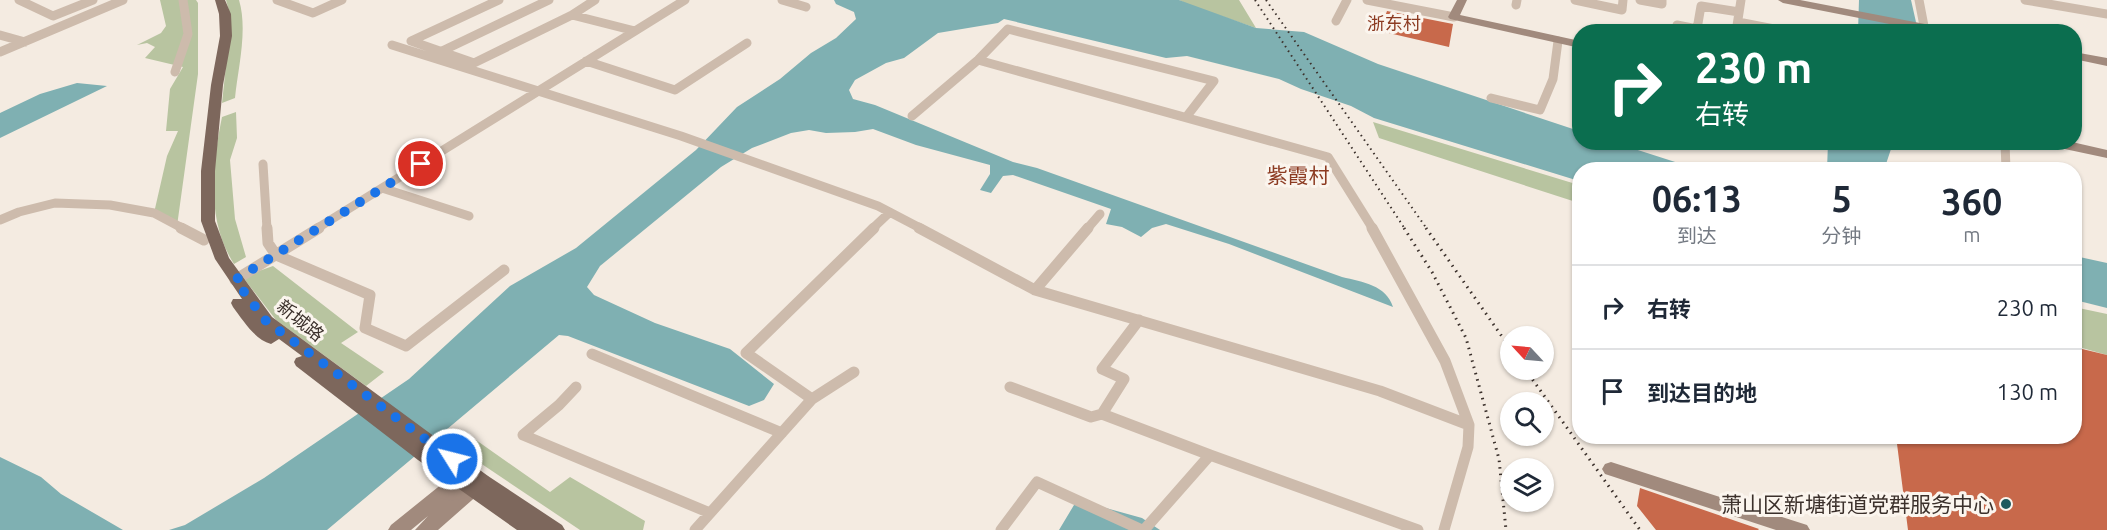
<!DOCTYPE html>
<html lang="zh">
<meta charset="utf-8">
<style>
:root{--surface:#fff;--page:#f6f6f7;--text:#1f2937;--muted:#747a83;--line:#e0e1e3}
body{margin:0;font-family:Ubuntu,"Noto Sans SC",sans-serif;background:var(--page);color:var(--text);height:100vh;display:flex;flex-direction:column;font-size:22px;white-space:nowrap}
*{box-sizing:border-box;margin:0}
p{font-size:20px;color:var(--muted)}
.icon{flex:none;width:33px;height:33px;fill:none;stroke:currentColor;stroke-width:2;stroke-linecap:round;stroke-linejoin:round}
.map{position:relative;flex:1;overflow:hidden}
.details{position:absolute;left:1572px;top:162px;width:510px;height:282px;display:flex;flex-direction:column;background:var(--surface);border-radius:24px;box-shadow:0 2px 4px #0004}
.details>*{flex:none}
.banner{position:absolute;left:1572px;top:24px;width:510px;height:126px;border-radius:24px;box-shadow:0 2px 4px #0004;background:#0b6e4f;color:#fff;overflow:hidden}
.needle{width:39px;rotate:296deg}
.tools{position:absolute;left:1500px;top:326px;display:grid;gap:12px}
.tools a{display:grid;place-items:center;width:54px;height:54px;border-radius:50%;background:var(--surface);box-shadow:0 2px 4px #0004;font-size:30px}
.pin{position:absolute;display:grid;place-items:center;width:51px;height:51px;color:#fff;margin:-26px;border:3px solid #fff;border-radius:50%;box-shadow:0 2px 6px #0007}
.me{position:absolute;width:66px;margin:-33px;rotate:306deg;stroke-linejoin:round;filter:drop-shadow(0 0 4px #0008)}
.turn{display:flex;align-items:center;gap:21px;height:126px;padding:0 24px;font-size:27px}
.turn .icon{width:78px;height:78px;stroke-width:2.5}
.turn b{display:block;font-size:42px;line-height:51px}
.eta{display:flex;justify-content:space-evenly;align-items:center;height:102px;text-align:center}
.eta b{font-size:36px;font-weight:700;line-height:42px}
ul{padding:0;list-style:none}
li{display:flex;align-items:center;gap:18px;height:84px;padding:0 24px;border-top:2px solid var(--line)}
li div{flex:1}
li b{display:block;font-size:22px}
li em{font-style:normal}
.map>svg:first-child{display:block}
.green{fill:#b8c4a0}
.water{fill:#7fb0b2}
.building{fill:#c8694b}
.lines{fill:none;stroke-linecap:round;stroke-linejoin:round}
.street-far1{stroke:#cdbbac;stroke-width:9}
.street{stroke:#cdbbac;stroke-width:11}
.secondary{fill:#a18a7d;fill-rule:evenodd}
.primary{fill:#7d675c;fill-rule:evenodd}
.rail-far1{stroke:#3b302b;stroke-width:2;stroke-dasharray:1.5 4;stroke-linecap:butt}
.rail{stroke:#3b302b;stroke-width:3;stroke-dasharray:1.5 5;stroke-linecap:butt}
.route{stroke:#1a73e8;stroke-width:10;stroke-dasharray:0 18}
.poi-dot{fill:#1f5a5e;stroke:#fbf5ee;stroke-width:2}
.labels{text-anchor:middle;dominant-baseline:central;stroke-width:6;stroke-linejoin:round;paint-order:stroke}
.far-quarter-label{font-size:18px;fill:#8c3b22;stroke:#fbf5ee}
.street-label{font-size:18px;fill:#3b302b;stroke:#fbf5ee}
.quarter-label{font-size:21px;fill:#8c3b22;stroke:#fbf5ee}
.near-poi-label{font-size:21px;fill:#3b302b;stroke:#fbf5ee;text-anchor:end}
</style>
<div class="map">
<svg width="2107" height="530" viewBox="0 0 2107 530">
<rect width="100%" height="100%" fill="#f4ebe1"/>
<path class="green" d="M160,0H196L198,3V74L177,226L154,213L167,156L178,131H166L170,89L183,67L145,58L155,47L147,43L137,45L161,33L166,26Z
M226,0H239C248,30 238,68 235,98L222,103L231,18Z
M1179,0H1239L1256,28L1189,5Z
M236,112L237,138L230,160L235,219L246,257L234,264C206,220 212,166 222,117Z
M1373,122L1579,185V203L1379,138Z
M273,266L358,332L341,343L384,372L366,386L276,320L245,280L253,273Z
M2074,307L2107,314V355L2075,346Z
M466,433L550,492L570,477L645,521L643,530H580L446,440Z"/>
<path class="water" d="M834,0H1179L1256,28L1304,32L1378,64L1579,131L1580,142L1616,143L1697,169L1580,170L1579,181L1374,118L1351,106L1301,89L1279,79L1187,56L1166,58L1004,19L998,23L938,33L904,58L886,63L855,80L849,90L853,99L875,105L1013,162L1037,168L1342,277C1363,282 1386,285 1393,307L1229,244L1166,224L1152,228L1141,237L1122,227L1106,224L1111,209L1013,175L1003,176L991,193L980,190L990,174V165L916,145L873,129L855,132L826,133L809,130L791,133L752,148L721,167L600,266L587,287L594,295L655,323L730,349L774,384L764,400L749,406L568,336L559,335L327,530H169L185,525L264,478L409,379L510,286L576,248L696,150L737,107L780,79L811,53L836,38L856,19L854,12L836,4Z
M1859,0H1911L1918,31L1858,32Z
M77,83L107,86L0,138V113L40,94Z
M1828,143V142L1893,143L1884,170L1827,169Z
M2075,256L2107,263V308L2075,300Z
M0,457L41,477L61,494L123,530H0Z
M1077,500L1142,518L1160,530H1059Z"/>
<path class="building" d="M1387,11L1453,24L1449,47L1380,31Z
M2074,347L2107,355V530H1908L1896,436H2074Z
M1640,488L1759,529L1758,530H1656L1637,506Z"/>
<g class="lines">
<path class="street-far1" d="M19,0L53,16L93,0
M277,0L313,13L342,0
M499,0L411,41L474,63L572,15L595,0
M782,0L806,7
M1367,0L1454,17
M1575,0L1622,10L1623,0
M1640,0L1662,4V0
M1919,0L1924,26
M2025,0L2107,14
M1516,5L1517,0
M572,15L635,31
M1336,21L1347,0
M1738,22L1790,32
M1677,25L1697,29L1701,6L1739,12
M1736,32L1741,0
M0,35L25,42
M392,45L681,136L878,206L922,229
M0,52L123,0
M440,52L549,0
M978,60L1328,157L1373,229
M586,61L675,90L747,43
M175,72L188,34L183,0
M1491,98L1540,110L1553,79L1558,41
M912,116L978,60L1008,29L1214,81L1187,116
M2005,142L2006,170
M263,164L267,229
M382,188L469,216
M0,220L19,212L55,203L110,205L154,213L184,229
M316,229L685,0
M872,229L890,212
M1087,229L1100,214"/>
<path class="street" d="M181,228L204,240
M267,228L268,243L276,255L370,295L365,328L406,346L504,270
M919,228L1035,290
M1088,228L1035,290L1380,391L1469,425
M1372,228L1445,361L1469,425L1468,447L1444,530
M235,280L319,228
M1139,320L1102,369L1124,379L1102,414L1210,455
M592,354L782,433
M576,387L559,405L523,435L710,513
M1010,387L1091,417L1102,414
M812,399L746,353L874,228
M695,530L812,399L854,372
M1001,530L1037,482L1142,530
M1144,530L1210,455L1418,530"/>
<path class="secondary" d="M1457,0H1467L1460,15L1580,41V48L1450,19L1448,17Z
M1778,0H1800L1951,29L1956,32H1930L1783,3Z
M2074,52L2107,58V66L2074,59Z
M2045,142H2072L2107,150V158L2046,145Z
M1611,462L1807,525L1810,530H1776L1605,474L1602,469L1605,464Z
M469,465L475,467L478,472L476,476L482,474L488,476L491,481L488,486L438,530H415L428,516L411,530H388L391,525L463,467Z"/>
<path class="primary" d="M215,0H225L231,14L232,36L223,85L215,171V221L229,258L272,317L488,476L562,525L565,530H517L418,460L296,366L294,362L296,358L302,356L279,339L271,344C254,339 243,320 233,307L231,303L233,299H242L215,259L201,221V171L211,85L220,36L219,14Z"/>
<path class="rail-far1" d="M1255,0L1405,229
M1266,0L1427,229"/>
<path class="rail" d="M1404,228L1432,272L1466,338L1499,459L1506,530
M1426,228L1510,348
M1525,369L1640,530"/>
</g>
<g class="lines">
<path class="route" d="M421,164L235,280L266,321L452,459"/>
</g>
<circle class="poi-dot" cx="2006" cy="504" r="6"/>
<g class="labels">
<g class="far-quarter-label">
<text x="1394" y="23">浙东村</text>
</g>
<g class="street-label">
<text transform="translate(301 320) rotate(39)">新城路</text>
</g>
<g class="quarter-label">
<text x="1298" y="175">紫霞村</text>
</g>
<g class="near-poi-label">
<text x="1994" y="504">萧山区新塘街道党群服务中心</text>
</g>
</g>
</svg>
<div class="tools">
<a><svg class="needle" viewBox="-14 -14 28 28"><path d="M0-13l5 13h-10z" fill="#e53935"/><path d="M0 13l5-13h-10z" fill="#747a83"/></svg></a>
<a><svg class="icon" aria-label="search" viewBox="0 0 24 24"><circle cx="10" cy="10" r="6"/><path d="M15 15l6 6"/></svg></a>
<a><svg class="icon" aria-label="layers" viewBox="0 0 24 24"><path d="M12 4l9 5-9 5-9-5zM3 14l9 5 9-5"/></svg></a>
</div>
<div class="pin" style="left:421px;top:164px;background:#d93025"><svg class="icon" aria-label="arrive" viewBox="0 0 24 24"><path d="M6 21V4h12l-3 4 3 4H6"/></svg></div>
<svg class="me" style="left:452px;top:459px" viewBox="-20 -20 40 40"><circle r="17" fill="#1a73e8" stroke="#fff" stroke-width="3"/><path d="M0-11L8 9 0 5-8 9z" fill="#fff"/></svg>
<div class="banner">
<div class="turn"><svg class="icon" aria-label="right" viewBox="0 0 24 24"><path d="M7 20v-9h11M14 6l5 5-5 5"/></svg><div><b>230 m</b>右转</div></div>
</div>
<section class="details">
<div class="eta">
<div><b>06:13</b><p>到达</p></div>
<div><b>5</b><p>分钟</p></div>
<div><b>360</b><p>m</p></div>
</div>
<ul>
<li><svg class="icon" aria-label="right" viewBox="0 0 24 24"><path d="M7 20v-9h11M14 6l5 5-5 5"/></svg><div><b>右转</b></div><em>230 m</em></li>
<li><svg class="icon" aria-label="arrive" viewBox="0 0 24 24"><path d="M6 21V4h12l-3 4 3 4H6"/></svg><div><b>到达目的地</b></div><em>130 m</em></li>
</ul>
</section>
</div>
